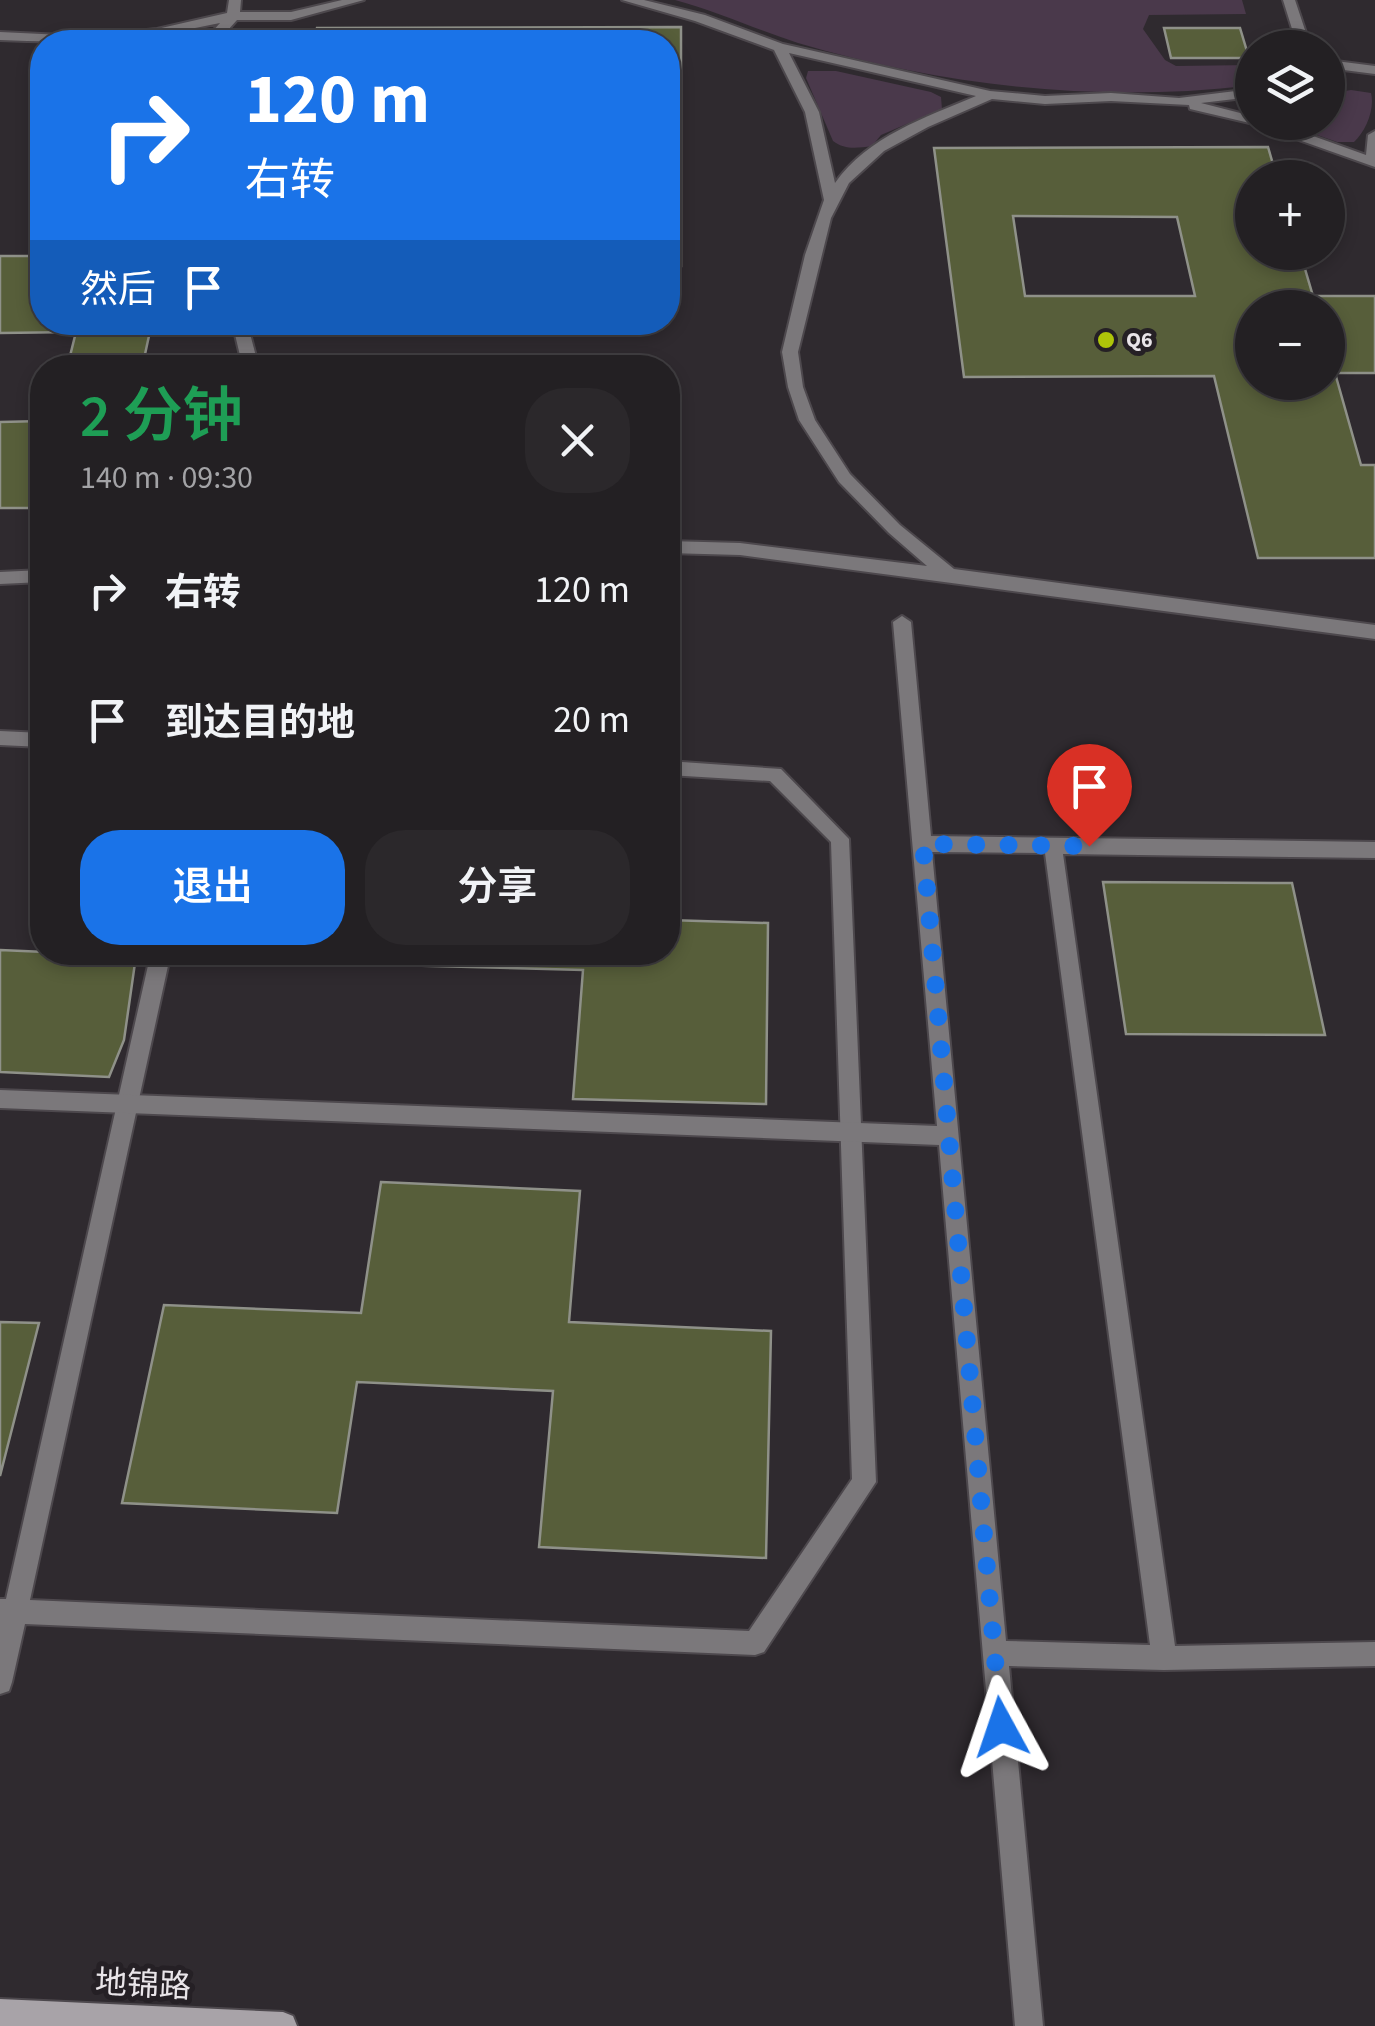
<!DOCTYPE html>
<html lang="zh">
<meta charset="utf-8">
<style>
:root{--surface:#232023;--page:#2b282b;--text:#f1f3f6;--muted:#a3a3a6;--line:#403e41;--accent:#1a73e8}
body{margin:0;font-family:"Source Sans 3","Noto Sans SC",sans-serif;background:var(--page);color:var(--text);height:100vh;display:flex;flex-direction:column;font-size:38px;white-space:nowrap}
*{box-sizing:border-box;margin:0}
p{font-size:32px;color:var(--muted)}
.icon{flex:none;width:55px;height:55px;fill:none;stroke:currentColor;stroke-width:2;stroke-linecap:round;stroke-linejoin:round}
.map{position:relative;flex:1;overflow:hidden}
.details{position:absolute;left:30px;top:355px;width:650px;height:610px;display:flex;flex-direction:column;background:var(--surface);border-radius:40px;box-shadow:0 5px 15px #0003,0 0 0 2px var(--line)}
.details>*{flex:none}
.hud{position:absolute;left:30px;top:30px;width:650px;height:305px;border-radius:40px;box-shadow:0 5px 15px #0003,0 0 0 2px var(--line);background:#1a73e8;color:#fff;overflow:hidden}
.buttons{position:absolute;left:1235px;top:30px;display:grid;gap:20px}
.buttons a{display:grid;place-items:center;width:110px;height:110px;border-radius:50%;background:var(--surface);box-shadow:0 5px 15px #0003,0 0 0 2px var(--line);font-size:50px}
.pin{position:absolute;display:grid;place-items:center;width:85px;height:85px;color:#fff;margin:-102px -42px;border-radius:50% 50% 50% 0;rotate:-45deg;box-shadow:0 0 10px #0007}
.pin .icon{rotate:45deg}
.me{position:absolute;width:110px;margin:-55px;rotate:355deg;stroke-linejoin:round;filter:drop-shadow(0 0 8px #0008)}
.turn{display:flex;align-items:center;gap:35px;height:210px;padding:0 50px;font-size:45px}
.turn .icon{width:130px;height:130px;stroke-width:2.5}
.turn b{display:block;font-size:70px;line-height:85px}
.then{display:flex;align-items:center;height:95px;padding:0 50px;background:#0003;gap:20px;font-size:38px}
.round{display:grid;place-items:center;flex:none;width:105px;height:105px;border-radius:40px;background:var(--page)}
.summary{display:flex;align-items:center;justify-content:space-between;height:170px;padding:0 50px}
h1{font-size:60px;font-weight:600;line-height:75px;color:#1e9e55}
.primary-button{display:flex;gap:20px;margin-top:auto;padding:20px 50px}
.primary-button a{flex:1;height:115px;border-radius:40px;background:var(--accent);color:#fff;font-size:40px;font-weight:600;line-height:115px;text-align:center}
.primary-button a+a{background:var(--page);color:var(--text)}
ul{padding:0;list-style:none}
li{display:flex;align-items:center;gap:30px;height:130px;padding:0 50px}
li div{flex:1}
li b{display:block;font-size:38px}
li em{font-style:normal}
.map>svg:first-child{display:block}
.green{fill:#4a394b}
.building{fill:#575e3a;stroke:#8f9189;stroke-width:2.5;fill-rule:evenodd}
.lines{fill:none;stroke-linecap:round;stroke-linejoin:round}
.lane-casing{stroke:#4d484d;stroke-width:4}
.street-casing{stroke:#4d484d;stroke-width:4}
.secondary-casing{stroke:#4d484d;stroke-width:4}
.lane{fill:#7b787b;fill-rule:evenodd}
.street{fill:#7b787b;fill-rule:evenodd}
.secondary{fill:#a8a3a8;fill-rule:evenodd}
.route{stroke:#1a73e8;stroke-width:18;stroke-dasharray:0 32.4}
.poi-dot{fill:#aec509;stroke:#252025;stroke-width:4}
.labels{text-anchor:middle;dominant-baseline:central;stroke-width:10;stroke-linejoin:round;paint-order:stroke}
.far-poi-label{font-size:22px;font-weight:bold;fill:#e9e5e9;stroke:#252025;text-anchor:start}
.near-street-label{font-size:32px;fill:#e9e5e9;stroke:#252025}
</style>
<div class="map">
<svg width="1375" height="2026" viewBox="0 0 1375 2026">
<rect width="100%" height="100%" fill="#2f2a2f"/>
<path class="green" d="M675,0H1242L1246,14L1149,15L1143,29L1165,60L1176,66L1252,65V80L1247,86C1096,103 944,86 798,43C757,30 717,11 675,0Z
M808,71H836L931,92L941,97L942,109L881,135L872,146C857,148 845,150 833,141L806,78Z
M1351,90L1371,93C1375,109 1366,131 1354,142H1337L1283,123L1328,122V94Z"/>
<path class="building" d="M681,27V266H668V42H315L317,28Z
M1164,28H1240L1249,58H1171Z
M1268,147L1277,178H1252V252H1300L1313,296H1375V373H1335L1361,465H1375V558H1258L1214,376L964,377L934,148ZM1013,216L1177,217L1195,296H1025ZM1252,308H1328V382H1252Z
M0,256H42V322H152L142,368H67L76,332L0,333Z
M42,421V508H0V422Z
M1103,882L1292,883L1325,1035L1126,1034Z
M668,920L768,923L766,1104L573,1099L583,970L236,961L238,952H668Z
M0,950L136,956L124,1040L109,1077L0,1072Z
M381,1182L580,1191L569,1322L771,1331L766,1558L539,1547L553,1391L357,1382L337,1513L122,1503L164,1305L361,1313Z
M0,1322L39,1323L0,1476Z"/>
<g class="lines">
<g class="lane-casing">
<path id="lane" d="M0,731L42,733V747L0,745Z
M668,761L781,769L849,839L876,1482L764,1652L755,1655L25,1624L12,1682L9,1691L0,1694V1599H6L151,952H171L30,1600L749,1631L852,1479L831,842L770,781L668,775Z"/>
</g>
<g class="street-casing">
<path id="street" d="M229,0H241L240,12H291L342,0H364L291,20H237L217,42H203L220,23C141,40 80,44 0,40V32L83,36L157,29L227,13Z
M622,0H644L705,15L783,44L990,91L1045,96L1111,93L1179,98L1252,89V97L1201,103L1252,116V122H1274L1366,155L1368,135L1375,131V167L1254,124L1190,109L1189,105L1111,101L1045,104L992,99L928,127L884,151L849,183L831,218L798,352L803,387L815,420L850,474L900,525L954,569L1375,625V639L740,555L668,553V541L740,543L927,566L889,533L839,482L799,420L788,387L782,352L805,255L824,200L805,112L774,50L695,21ZM789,53L976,96C926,117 867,137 835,183L819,112Z
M1283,0H1295L1311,48H1298Z
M1328,60L1375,66V74L1328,68Z
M232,322H247L259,368H243Z
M42,570V582L0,584V572Z
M902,616L911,622L931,836L1375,842V858L1063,854L1175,1646L1375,1642V1666L1164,1670L1009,1666L1043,2026H1015L939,1145L0,1108V1090L937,1126L893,622ZM932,852L1045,853L1150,1645L1006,1641Z"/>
</g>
<g class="secondary-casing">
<path id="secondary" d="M0,1999L283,2012L293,2016L297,2026H0Z"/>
</g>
<use href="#lane" class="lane"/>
<use href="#street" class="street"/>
<use href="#secondary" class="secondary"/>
</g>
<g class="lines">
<path class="route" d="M1001,1727L923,844L1089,846"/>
</g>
<circle class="poi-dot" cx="1106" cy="340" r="10"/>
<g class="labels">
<g class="far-poi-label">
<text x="1126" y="340">Q6</text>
</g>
<g class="near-street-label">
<text transform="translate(143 1985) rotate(3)">地锦路</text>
</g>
</g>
</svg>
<div class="buttons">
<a><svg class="icon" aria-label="layers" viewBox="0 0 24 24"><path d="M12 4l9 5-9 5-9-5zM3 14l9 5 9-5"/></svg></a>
<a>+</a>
<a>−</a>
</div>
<div class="pin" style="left:1089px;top:846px;background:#d93025"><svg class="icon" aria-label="arrive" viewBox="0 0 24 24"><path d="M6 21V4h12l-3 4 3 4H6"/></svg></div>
<svg class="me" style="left:1001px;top:1727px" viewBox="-20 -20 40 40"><path d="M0-17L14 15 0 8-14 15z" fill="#1a73e8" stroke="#fff" stroke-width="4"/></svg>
<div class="hud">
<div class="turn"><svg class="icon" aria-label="right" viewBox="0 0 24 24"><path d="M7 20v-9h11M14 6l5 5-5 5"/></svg><div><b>120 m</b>右转</div></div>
<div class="then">然后<svg class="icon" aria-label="arrive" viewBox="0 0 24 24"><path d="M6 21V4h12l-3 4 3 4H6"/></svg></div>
</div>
<section class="details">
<div class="summary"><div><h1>2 分钟</h1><p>140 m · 09:30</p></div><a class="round"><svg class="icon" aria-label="close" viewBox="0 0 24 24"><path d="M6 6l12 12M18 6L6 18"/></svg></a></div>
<ul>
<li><svg class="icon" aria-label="right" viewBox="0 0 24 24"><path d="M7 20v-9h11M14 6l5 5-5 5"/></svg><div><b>右转</b></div><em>120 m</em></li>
<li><svg class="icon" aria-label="arrive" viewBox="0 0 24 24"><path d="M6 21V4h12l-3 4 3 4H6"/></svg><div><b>到达目的地</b></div><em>20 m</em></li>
</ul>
<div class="primary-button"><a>退出</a><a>分享</a></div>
</section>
</div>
